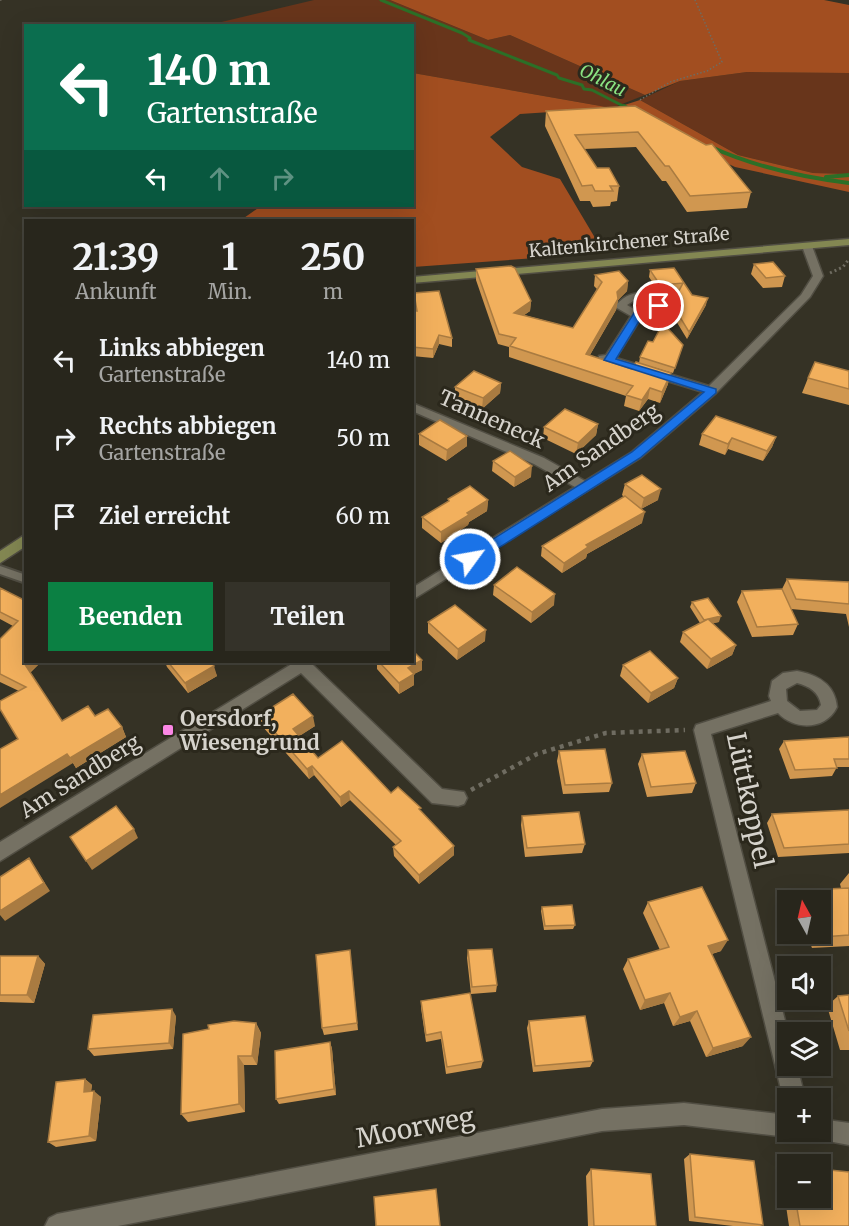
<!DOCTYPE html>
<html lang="de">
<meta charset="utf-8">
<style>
:root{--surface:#28261c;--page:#343229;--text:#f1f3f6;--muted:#a5a5a3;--line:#44433b;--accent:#0b8043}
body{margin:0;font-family:Merriweather,serif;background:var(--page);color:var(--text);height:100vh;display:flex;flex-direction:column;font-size:22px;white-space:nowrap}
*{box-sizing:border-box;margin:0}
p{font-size:20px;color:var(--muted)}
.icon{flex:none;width:33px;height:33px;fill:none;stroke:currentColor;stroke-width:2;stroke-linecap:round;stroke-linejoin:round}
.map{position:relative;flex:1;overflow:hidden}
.panel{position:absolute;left:24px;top:219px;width:390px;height:444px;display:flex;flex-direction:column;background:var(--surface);border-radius:0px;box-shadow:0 6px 24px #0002,0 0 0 2px var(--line)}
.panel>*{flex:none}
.top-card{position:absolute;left:24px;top:24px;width:390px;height:183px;border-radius:0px;box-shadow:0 6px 24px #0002,0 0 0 2px var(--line);background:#0b6e4f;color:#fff;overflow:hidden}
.needle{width:39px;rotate:352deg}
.fabs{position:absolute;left:777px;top:890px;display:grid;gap:12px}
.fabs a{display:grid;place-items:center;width:54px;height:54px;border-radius:0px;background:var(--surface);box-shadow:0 6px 24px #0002,0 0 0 2px var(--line);font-size:30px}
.pin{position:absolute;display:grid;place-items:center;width:51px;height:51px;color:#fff;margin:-26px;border:3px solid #fff;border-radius:50%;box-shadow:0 2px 6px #0007}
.me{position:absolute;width:66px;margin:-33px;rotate:58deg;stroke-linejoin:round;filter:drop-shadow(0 0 4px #0008)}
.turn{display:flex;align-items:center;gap:21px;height:126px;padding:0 24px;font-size:27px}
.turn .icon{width:78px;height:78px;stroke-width:2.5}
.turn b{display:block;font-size:42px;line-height:51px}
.lanes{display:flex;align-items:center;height:57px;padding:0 24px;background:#0003;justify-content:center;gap:30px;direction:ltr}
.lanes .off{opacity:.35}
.eta{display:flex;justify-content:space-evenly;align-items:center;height:102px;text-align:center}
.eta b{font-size:36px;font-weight:700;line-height:42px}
.action{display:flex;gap:12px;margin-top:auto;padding:12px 24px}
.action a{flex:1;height:69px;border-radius:0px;background:var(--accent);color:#fff;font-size:24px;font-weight:700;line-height:69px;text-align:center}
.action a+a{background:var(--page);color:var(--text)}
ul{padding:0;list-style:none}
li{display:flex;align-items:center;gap:18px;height:78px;padding:0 24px}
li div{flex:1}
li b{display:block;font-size:22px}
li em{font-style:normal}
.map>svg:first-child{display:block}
.green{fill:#68351b}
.forest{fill:#a24e20}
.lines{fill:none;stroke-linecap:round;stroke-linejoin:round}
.stream-far1{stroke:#2c6f27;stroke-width:3}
.stream{stroke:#2c6f27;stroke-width:4}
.lane-casing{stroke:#514e43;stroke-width:4}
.street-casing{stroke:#514e43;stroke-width:3}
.secondary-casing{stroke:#514e43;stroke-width:3}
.path-far2{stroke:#6f6c61;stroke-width:1.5;stroke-dasharray:1.5 2;stroke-linecap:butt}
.path-far1{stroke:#6f6c61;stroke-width:3;stroke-dasharray:2 3;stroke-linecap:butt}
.path{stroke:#6f6c61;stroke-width:4.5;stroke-dasharray:4 5;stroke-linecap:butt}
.lane{fill:#757163;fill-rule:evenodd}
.street{fill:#757163;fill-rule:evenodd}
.secondary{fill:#838752;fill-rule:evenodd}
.wall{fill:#d09750}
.shaded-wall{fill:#a97b41}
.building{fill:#f2b05d;stroke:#a97b41;stroke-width:1.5}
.route{fill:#1a73e8;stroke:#114b97;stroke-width:1.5}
.poi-dot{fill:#fb87e5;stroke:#2b281c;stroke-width:2}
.labels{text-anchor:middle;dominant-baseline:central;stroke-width:6;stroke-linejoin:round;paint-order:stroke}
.far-water-label{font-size:18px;font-style:italic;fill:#8ae382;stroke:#2b281c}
.far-street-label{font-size:18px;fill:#d6d3cc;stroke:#2b281c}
.street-label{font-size:21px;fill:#d6d3cc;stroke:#2b281c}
.poi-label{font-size:21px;font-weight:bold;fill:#d6d3cc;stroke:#2b281c;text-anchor:start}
.near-street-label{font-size:26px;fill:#d6d3cc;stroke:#2b281c}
</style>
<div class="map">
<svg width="849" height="1226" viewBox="0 0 849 1226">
<rect width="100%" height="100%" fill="#353225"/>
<path class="green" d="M314,0H390L488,40L510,35L645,95L612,108L413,73L412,26L213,24Z
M747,72L849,73V174L813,173L738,155L640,100L680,81Z"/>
<path class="forest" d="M390,0H824L849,5V73L747,72L680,81L645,95L510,35L488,40Z
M413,73L612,108L520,114L490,137L522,167L560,179L604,253L413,267L412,220H241L261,206H412Z
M640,100L738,155L813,173L849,174V192L735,167L612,109Z"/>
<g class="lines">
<path class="stream-far1" d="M381,0L462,33L470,38L469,40L557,75L559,78L582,85L584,89L592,90L627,108"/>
<path class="stream" d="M624,106L631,110
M711,147C755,167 801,177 849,183
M826,177L849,175"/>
<g class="lane-casing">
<path id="lane" d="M0,566L26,575V583L0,574Z"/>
</g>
<g class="street-casing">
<path id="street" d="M807,243L812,246L823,276L810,297L716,393L640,458L412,600V588L575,487L534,464L412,411V403L544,458L585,481L632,452L703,392L599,360V356L606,355L631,316L617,308V304C629,291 642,291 659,295L664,306L655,316L641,318L616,358L709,386L801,295L813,276L802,246ZM638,298L651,299L654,306L648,311L639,312L627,305Z
M295,662H315L313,665L442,789L464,792L467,798L464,804L458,806L432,803L301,673L0,861V842Z
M797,671C818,675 835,684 837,707C826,730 795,731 778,713L711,734L788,1032V1065H797L805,1098H788V1106L783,1098L694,730L696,725L771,701L769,696L772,681L783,673ZM797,683C809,686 819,692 821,705L817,710L800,711L787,701L786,689Z
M684,1103L788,1115V1131H797L788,1137L684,1125L602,1131L118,1226H45L49,1218L57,1214L602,1109Z
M820,1119L849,1123V1145L812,1138L809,1131H820Z"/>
</g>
<g class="secondary-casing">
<path id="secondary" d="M849,239V245L412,283V277Z
M26,534V546L0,563V551Z"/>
</g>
<path class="path-far2" d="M0,0H3
M640,100L670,82L707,71L722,62L695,0"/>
<path class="path-far1" d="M830,273L843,267L849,259"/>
<path class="path" d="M471,790L537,754L606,733L685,730"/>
<use href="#lane" class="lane"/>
<use href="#street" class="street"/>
<use href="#secondary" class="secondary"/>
</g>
<path class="wall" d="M635,106L751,192L747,208L687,212L666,181H662L636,147L584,149L597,168L619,186L617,201L611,202L610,206L593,207L590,201H580L545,126L546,111Z
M754,264L785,276L782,287L763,288L751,274Z
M674,268L692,295L706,305L687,339L670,311L672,304L679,291L659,292L649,277L650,270Z
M476,269L531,301L530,311L524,315L573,328L597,289L594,286L595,275L628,281L627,291L618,300L616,310L590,355L668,384L660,403L648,399L639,411L624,406L626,396L509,357V347L498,344L476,280Z
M414,293L452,338V347L439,344L433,358L412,356V311H416L414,302Z
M653,342L683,345L673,373L639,363L640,357Z
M849,371V405L802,393L808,378Z
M501,383L500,393L482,409L455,397V387Z
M598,424L596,435L576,454L543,438L544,427Z
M419,434L467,446L446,461L419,445Z
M702,434L776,437L772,447L763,461L728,449L725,455L699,445Z
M493,461L531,477L514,487L492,471Z
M625,484L658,500L641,509L642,523L587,554L586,558L562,573L541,556L542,546L624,497L622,495Z
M448,499L488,500L487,511L469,522L468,525L441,543L422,528V517L448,502Z
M787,579L849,582V627L846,614L791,609L798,624L793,635L752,637L737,602L742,591L782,589Z
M494,585L554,605L531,623L493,595Z
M0,588L41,662L30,673L62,721L95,716L122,727L126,737L76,768L73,763L18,739L19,691L0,682V639L13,626L0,619Z
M692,602L719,622L712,623L736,645L732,655L707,669L680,642L683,632L700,623L690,607Z
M428,622L485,641L457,660L428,633Z
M165,662H211L217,676L188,693L167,667Z
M377,662H412L422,670L414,674V685L399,694L377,669Z
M623,665L678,678L674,688L648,703L620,676Z
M260,715L315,726L299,736L318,758L391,793L421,811L454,855L419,884L394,856L393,847L396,845L350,800L341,807L314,775L309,779L262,726Z
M849,737V767H837L832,776L790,779L779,749L784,741Z
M559,751L612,783L609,792L563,794L557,761Z
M642,754L696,783L692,793L647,797L638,764Z
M849,810V853L778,857L767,823L772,814Z
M522,816L585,844L582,853L525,857L521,825Z
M849,873V946L812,948L806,933H820V900H798L805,890L841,888L840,884Z
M648,902L721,951L712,954L743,1046L706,1057L690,1021L673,1026L664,1003L640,1010L623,969L628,959L660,950L643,913Z
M542,907L575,925L573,929L544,930L541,911Z
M350,950L358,1030L324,1035L322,1028Z
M468,950L497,985L496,992L471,994L467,958Z
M0,956H38L45,964L34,1003L0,1002Z
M849,995V1050H840L827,1006L838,996Z
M421,1001L483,1061L481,1068L446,1074L441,1039L426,1042L421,1008Z
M176,1016L173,1049L94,1056L88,1049Z
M529,1021L593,1061L590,1067L533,1072L527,1028Z
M256,1023L261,1033L257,1065H244L245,1112L188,1122L181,1114L209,1029Z
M330,1042L332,1049L336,1095L279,1104L276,1099Z
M85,1079L92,1085L91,1091L101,1097L96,1141L56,1147L48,1142Z
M690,1154L763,1225L760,1226H733L689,1221L684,1159Z
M788,1168V1197H820L849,1226H789L781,1172Z
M591,1169L656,1226H588L586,1176Z"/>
<path class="shaded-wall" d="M628,281L627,291L618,300L616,310L584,365L586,354L617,292Z
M708,298L706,305L687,339L689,332Z
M531,301L530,311L513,323L514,313Z
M439,335V344L433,358V349Z
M671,373L668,384L660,403L662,392Z
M501,383L500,393L482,409L483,398Z
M650,388L648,399L639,411L642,400Z
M598,424L596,435L576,454L578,443Z
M467,436V446L446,461L447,450Z
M776,437L772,447L763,461L767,451Z
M732,438L728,449L725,455L728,444Z
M532,466L531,477L514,487L515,477Z
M661,489L658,500L641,509L644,498Z
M488,500L487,511L469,522L468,525L441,543V532L467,513Z
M645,512L642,523L587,554L586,558L562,573L564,563L586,545Z
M555,594L554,605L531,623L532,612Z
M721,616L719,622L702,626L704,620Z
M486,630L485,641L457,660L458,649Z
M736,645L732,655L707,669L711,659Z
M422,660V670L414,674V685L399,694V683L408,668Z
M26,662H41L29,673L24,663Z
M214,666L217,676L188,693L185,683Z
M678,678L674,688L648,703L651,693Z
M313,716L315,726L295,739L293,729Z
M122,727L126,737L76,768L70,758Z
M67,754L73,763L0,808V795Z
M312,766L314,775L309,779L307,769Z
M349,791L350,800L341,807L340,797Z
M134,829L138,838L92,870L86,861Z
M454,846V855L419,884V875Z
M29,858L50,891L5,921L0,915V911Z
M728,940L721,951L701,957L708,946Z
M38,956L45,964L34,1003L27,995Z
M670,993L664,1003L640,1010L645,1000Z
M172,1009L176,1016L173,1049L169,1043Z
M697,1011L690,1021L673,1026L680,1017Z
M256,1023L261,1033L257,1065L252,1056Z
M751,1037L743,1046L706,1057L713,1048Z
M330,1042L332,1049L336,1095L334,1089Z
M238,1056L244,1065L245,1112L239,1104Z
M85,1079L92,1085L90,1098L84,1092Z
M94,1091L101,1097L96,1141L89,1136Z"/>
<path class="building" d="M635,106L706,145L712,144L751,192L690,196L669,166H665L638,132L575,135L597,168H609L619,186H610L613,191H595L592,185L582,186L546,111Z
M773,262L785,276L766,278L754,264Z
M511,266L515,268L531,301L514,313L573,328L602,282L595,275L619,271L628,281L617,292L618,299L586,354L632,369L636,362L671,373L662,392L650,388L642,400L626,395L633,386L510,346L516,338L499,334L476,269Z
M674,268L692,295L708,298L689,332L672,304L683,283L660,285L650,270Z
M439,291L452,338L439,335L433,349L412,347V311H417L414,293Z
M663,323L683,345L675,368L640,357L648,341L653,342Z
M815,362L849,371V389L808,378Z
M474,371L501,383L483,398L455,387Z
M565,409L598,424L578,443L544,427Z
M716,416L776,437L767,451L732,438L728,444L702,434Z
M440,420L467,436L447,450L419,434Z
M510,451L532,466L515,477L493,461Z
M642,475L661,489L644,498L625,484Z
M470,486L488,500L467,513L469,515L441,532L422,517L449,501L448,499Z
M625,496L645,512L586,545L588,547L564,563L542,546Z
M517,567L555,594L532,612L494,585Z
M787,579L849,582V604L796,599Z
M0,588L26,601V662L24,663L62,721L88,706L95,716L108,709L122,727L70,758L67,754L0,795V749L18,739L0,709V701L26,687L0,674V639L18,621L0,612Z
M782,589L798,624L757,627L742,591Z
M708,598L721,616L704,620L692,602Z
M455,605L486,630L458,649L428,622Z
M708,619L736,645L711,659L683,632Z
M412,650L422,660L408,668L414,674L399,683L379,662H412Z
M650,651L678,678L651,693L623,665Z
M168,662H211L214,666L185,683Z
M293,694L313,716L293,729L318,758L342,741L391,793L398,787L421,808L419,809L454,846L419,875L393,847L401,841L349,791L340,797L312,766L307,769L260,715Z
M849,737V759H834L837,768L795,770L784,741Z
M605,749L612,783L565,785L559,751Z
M685,751L696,783L651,787L642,754Z
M116,806L134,829L86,861L70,837Z
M849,810V844L784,848L772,814Z
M579,812L585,844L527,848L522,816Z
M29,858L44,883L0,911V877Z
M702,887L728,940L708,946L751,1037L713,1048L697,1011L680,1017L670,993L645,1000L628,959L669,947L648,902Z
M849,888V935L822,937L820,932V900H809L805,890Z
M572,905L575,925L545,926L542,907Z
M492,949L497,985L472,987L468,950Z
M350,950L357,1023L322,1028L316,955Z
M0,956H38L27,995H0Z
M470,993L483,1061L447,1067L441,1032L426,1035L421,1001Z
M849,995V1031L838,996Z
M172,1009L169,1043L88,1049L93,1015Z
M585,1016L593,1061L535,1066L529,1021Z
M234,1021L256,1023L252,1056H238L239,1104L181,1114L183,1034L209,1029L208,1025Z
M330,1042L334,1089L276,1099L275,1051Z
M85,1079L84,1092L94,1091L89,1136L48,1142L56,1082Z
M690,1154L754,1161L763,1225L695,1217Z
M591,1169L651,1174L656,1226H594Z
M820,1169L849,1172V1226H800L795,1197H820Z
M436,1189L440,1226H376L374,1197Z"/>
<path class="route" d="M655,304L664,306L655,316L641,318L616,359L716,389V393L640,458L475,563H466L464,559L466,556L632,452L704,392L604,360L634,313L648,312Z"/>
<rect class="poi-dot" x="162" y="724" width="12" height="12" rx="3"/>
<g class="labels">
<g class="far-water-label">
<text transform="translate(603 80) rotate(27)">Ohlau</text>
</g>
<g class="far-street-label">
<text transform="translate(629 242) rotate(-5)">Kaltenkirchener Straße</text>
</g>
<g class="street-label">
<text transform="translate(492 419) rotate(24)">Tanneneck</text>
<text transform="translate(601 447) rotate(-35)">Am Sandberg</text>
<text transform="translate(80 776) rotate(-32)">Am Sandberg</text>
</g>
<g class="poi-label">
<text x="180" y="718">Oersdorf,<tspan x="180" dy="24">Wiesengrund</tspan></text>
</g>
<g class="near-street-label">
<text transform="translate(750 800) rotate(78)">Lüttkoppel</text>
<text transform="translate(415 1127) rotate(-11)">Moorweg</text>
</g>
</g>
</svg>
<div class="fabs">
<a><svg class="needle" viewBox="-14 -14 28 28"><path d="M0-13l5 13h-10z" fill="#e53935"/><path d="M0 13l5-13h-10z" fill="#a5a5a3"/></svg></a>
<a><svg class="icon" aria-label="sound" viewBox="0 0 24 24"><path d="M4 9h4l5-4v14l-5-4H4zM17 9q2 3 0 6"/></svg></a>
<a><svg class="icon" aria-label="layers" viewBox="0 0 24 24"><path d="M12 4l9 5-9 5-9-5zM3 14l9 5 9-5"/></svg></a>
<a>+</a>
<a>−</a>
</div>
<div class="pin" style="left:659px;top:306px;background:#d93025"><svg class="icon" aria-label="arrive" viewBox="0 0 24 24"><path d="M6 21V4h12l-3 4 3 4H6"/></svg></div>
<svg class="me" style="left:470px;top:559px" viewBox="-20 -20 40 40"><circle r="17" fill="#1a73e8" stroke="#fff" stroke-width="3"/><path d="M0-11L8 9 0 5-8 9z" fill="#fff"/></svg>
<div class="top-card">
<div class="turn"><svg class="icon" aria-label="left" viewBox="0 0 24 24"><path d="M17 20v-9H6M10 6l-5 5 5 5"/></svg><div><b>140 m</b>Gartenstraße</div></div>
<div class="lanes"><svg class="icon" aria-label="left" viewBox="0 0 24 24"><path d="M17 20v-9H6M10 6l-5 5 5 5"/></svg><svg class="icon off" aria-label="ahead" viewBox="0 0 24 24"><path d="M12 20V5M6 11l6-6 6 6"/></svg><svg class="icon off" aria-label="right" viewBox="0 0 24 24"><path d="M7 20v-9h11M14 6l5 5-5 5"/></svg></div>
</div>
<section class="panel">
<div class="eta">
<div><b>21:39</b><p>Ankunft</p></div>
<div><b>1</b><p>Min.</p></div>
<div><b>250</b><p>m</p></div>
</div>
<ul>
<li><svg class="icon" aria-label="left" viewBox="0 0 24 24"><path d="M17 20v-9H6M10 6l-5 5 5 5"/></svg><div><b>Links abbiegen</b><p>Gartenstraße</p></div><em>140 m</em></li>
<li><svg class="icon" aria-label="right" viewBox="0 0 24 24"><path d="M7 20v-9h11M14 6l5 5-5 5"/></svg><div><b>Rechts abbiegen</b><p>Gartenstraße</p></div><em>50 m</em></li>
<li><svg class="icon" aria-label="arrive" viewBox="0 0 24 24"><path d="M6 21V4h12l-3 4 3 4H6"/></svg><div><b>Ziel erreicht</b></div><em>60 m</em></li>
</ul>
<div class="action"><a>Beenden</a><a>Teilen</a></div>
</section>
</div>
